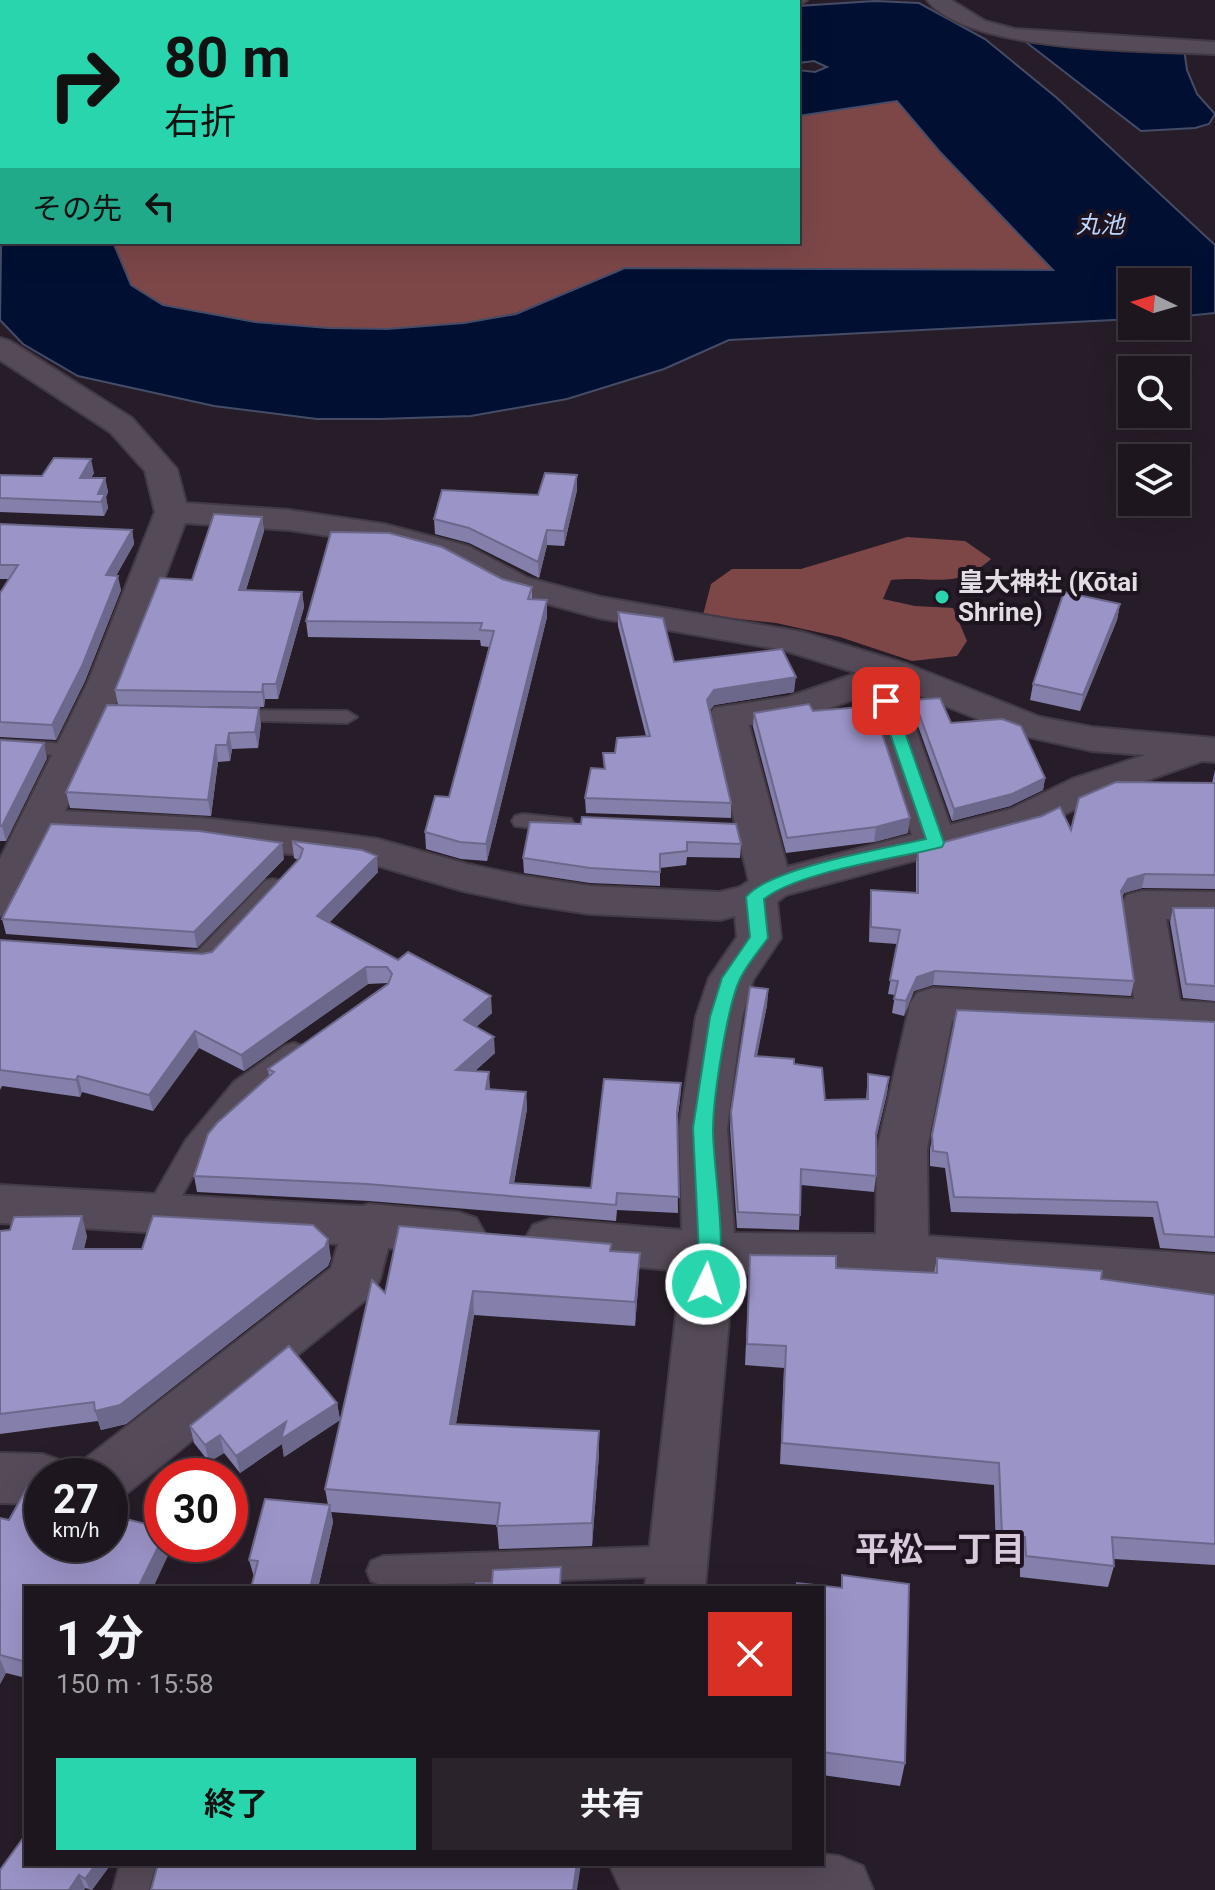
<!DOCTYPE html>
<html lang="ja">
<meta charset="utf-8">
<style>
:root{--surface:#1d161f;--page:#2a232c;--text:#f1f3f6;--muted:#a09fa4;--line:#3b353d;--accent:#29d5ad}
body{margin:0;font-family:Roboto,"Noto Sans JP",sans-serif;background:var(--page);color:var(--text);height:100vh;display:flex;flex-direction:column;font-size:30px;white-space:nowrap}
*{box-sizing:border-box;margin:0}
p{font-size:26px;color:var(--muted)}
.icon{flex:none;width:44px;height:44px;fill:none;stroke:currentColor;stroke-width:2;stroke-linecap:round;stroke-linejoin:round}
.map{position:relative;flex:1;overflow:hidden}
.panel{position:absolute;left:24px;top:1586px;width:800px;height:280px;display:flex;flex-direction:column;background:var(--surface);border-radius:0px;box-shadow:0 8px 32px #0002,0 0 0 2px var(--line)}
.panel>*{flex:none}
.guide{position:absolute;left:0px;top:0px;width:800px;height:244px;box-shadow:0 8px 32px #0002,0 0 0 2px var(--line);background:#29d5ad;color:#111;overflow:hidden}
.needle{width:52px;rotate:275deg}
.controls{position:absolute;left:1118px;top:268px;display:grid;gap:16px}
.controls a{display:grid;place-items:center;width:72px;height:72px;border-radius:0px;background:var(--surface);box-shadow:0 8px 32px #0002,0 0 0 2px var(--line);font-size:40px}
.speed{position:absolute;left:24px;top:1458px;display:flex;gap:16px;font-size:40px;font-weight:700;text-align:center}
.speed>*{display:grid;place-content:center;width:104px;height:104px;border-radius:50%;background:var(--surface);box-shadow:0 8px 32px #0002,0 0 0 2px var(--line);line-height:1}
.speed small{font-size:20px;font-weight:400}
.speed .limit{border:12px solid #d22;background:#fff;color:#111}
.pin{position:absolute;display:grid;place-items:center;width:68px;height:68px;color:#fff;margin:-34px;border-radius:16px;box-shadow:0 4px 12px #0006}
.me{position:absolute;width:88px;margin:-44px;rotate:4deg;stroke-linejoin:round;filter:drop-shadow(0 0 6px #0008)}
.turn{display:flex;align-items:center;gap:28px;height:168px;padding:0 32px;font-size:36px}
.turn .icon{width:104px;height:104px;stroke-width:2.5}
.turn b{display:block;font-size:56px;line-height:68px}
.then{display:flex;align-items:center;height:76px;padding:0 32px;background:#0003;gap:16px;font-size:30px}
.round{display:grid;place-items:center;flex:none;width:84px;height:84px;border-radius:0px;background:var(--page)}
.summary{display:flex;align-items:center;justify-content:space-between;height:136px;padding:0 32px}
h1{font-size:48px;font-weight:700;line-height:60px}
.cta{display:flex;gap:16px;margin-top:auto;padding:16px 32px}
.cta a{flex:1;height:92px;border-radius:0px;background:var(--accent);color:#111;font-size:32px;font-weight:700;line-height:92px;text-align:center}
.cta a+a{background:var(--page);color:var(--text)}
.map>svg:first-child{display:block}
.forest{fill:#7d4748}
.water{fill:#010f32;stroke:#444c67;stroke-width:2}
.lines{fill:none;stroke-linecap:round;stroke-linejoin:round}
.lane-casing{stroke:#423a44;stroke-width:4}
.street-casing{stroke:#423a44;stroke-width:4}
.lane{fill:#554a57;fill-rule:evenodd}
.street{fill:#554a57;fill-rule:evenodd}
.wall{fill:#857fab}
.shaded-wall{fill:#6c688b}
.building{fill:#9b94c7;stroke:#6c688b;stroke-width:2}
.route{fill:#29d5ad;stroke:#1b8a70;stroke-width:2}
.poi-dot{fill:#29d5ad;stroke:#1d141f;stroke-width:3}
.labels{text-anchor:middle;dominant-baseline:central;stroke-width:8;stroke-linejoin:round;paint-order:stroke}
.far-water-label{font-size:24px;font-style:italic;fill:#bdd6fe;stroke:#1d141f}
.poi-label{font-size:26px;font-weight:bold;fill:#e2dce4;stroke:#1d141f;text-anchor:start}
.near-neighbourhood-label{font-size:34px;font-weight:bold;fill:#d8cadb;stroke:#1d141f}
</style>
<div class="map">
<svg width="1215" height="1890" viewBox="0 0 1215 1890">
<rect width="100%" height="100%" fill="#271d29"/>
<path class="forest" d="M897,101L940,152L1054,271L626,268L516,313L464,323L387,329L328,328L255,322L163,305L131,285L113,242H798V116Z
M907,537L965,541L991,559C955,591 935,575 891,580L883,599L915,606L953,608L967,641L957,656L912,661L840,637L776,623L703,615L711,584L732,569H801Z"/>
<path class="water" d="M875,1L919,3L985,39L1057,98L1215,245V313L1176,317V282H1132V319L729,340L664,369L567,399L471,416L380,419H317L214,406L78,376L23,344L0,320L2,183V242H113L131,285L163,305L255,322L328,328L387,329L464,323L516,314L625,268L1053,270L940,152L897,101L798,116V70L815,72L827,67L814,61L798,63V6Z
M1022,39L1184,49L1187,70L1197,94L1215,114L1209,124L1195,128L1141,131Z"/>
<g class="lines">
<g class="lane-casing">
<path id="lane" d="M229,710L347,711L357,717L347,723L222,720L219,716Z
M0,740L72,744L83,750L72,756L0,752Z
M523,814L571,819L574,824L571,829L563,831L515,826L512,821L515,816Z
M273,879L281,881L285,886L281,891L213,966L204,968L173,964L170,958L173,952L198,951L265,881Z
M294,1043L303,1046L307,1052L303,1058L252,1096L205,1154L168,1221L158,1224L148,1221L144,1213L186,1140L234,1082L285,1046Z
M678,1546L689,1551L694,1561L689,1571L678,1576L383,1586L371,1581L367,1571L371,1561L383,1556Z
M120,1864H156L149,1890H113Z"/>
</g>
<g class="street-casing">
<path id="street" d="M328,0H394L395,2H329Z
M764,0H807L798,6V2H763Z
M927,0H951L985,21L1015,29L1215,42V54C1147,50 970,54 927,0Z
M0,338L10,341L132,418L177,469L186,503L289,510L384,524L468,546L528,578L601,597L802,632L907,664L1040,717L1092,727L1215,738V762L1202,761L1100,797L1039,827L786,895L777,902L781,938L753,980L742,1017L727,1128L734,1233L876,1234L877,1149L910,1004L917,993L933,988L1134,999L1121,905L1127,895L1142,891L1215,892V920L1166,919L1180,1001L1215,1003V1035L952,1021L927,1149L928,1236L1215,1255V1297L902,1275L733,1274L705,1588H645L681,1271L551,1259L533,1253L525,1239L533,1225L551,1219L682,1230L679,1128L696,1017L709,978L737,937L735,916L720,920L590,914L524,904L463,891L375,865L334,859L202,844L53,836L15,912L0,916V859L88,682L155,512L145,471L110,432L0,360ZM185,523L289,530L382,544L444,560L504,592L599,618L783,650L857,673L788,697L714,708L709,716L749,881L740,887L720,892L590,886L524,876L467,864L378,839L334,833L202,818L65,811L126,682ZM901,688L1015,734L1092,751L1145,755L1072,779L1011,809L950,825ZM866,695L912,835L787,867L749,725L807,716Z
M0,1185L362,1206L369,1204L458,1212L476,1218L484,1232L476,1246L458,1252L388,1248L380,1279L373,1294L126,1494L110,1500V1476H77L86,1458L331,1268L338,1244L0,1223Z
M0,1453L42,1454L62,1461L69,1476H42V1504L0,1503Z
M822,1854L839,1856L863,1866L873,1890H621L611,1868L613,1864H822Z"/>
</g>
<use href="#lane" class="lane"/>
<use href="#street" class="street"/>
</g>
<path class="wall" d="M94,473L91,478H105L108,492L106,497L108,508L104,516L0,512V475L42,476Z
M577,490L564,546L547,545L539,578L469,543L435,534L434,519L538,495Z
M262,517L264,531L246,590L302,592L304,607L278,699H265L264,707L118,705L115,690L192,580Z
M0,524L132,530L134,544L116,576L121,590L85,681L56,740L0,737V593L9,579H0Z
M502,579L532,587V599L547,600V617L487,861L461,859L426,849L425,832L449,797L489,647L481,646L480,640L308,637L306,621Z
M1120,604L1117,620L1080,711L1030,700L1033,684Z
M618,612L674,662L794,692L714,705L710,710L731,803V818L586,813L585,798L604,769L603,753H615L646,736L618,626Z
M914,700L1045,778L1043,790L1010,806L952,821L913,712Z
M107,705L261,724L258,748L232,749L230,761L218,762L211,816L70,808L66,792Z
M813,711L908,833L874,842L786,853L753,727L754,713Z
M0,740L47,758L6,841H0Z
M1215,770V889L1142,888L1124,893L1122,898L1134,981L1131,996L933,985L914,991L904,1016L892,1013L895,995L888,994L897,944L869,942L870,904L871,890L916,893V863L918,849L1071,830L1212,783Z
M581,824L741,844L740,858L687,857L686,865L660,868V886L590,883L524,873L523,858Z
M292,841L378,872L329,923L492,1013L476,1027L495,1053L475,1071L490,1089L526,1092L527,1109L514,1183L591,1188L681,1083L680,1100L677,1122L678,1213L617,1210L616,1221L369,1201L197,1192L194,1176L269,1076L268,1069L388,983L368,984L244,1071L199,1048L153,1111L82,1092L80,1097L2,1086L0,1090V940L202,954L212,952L298,860L294,858Z
M284,859L197,948L6,934L2,919Z
M1173,908H1215V1001L1183,998L1170,922Z
M768,989L767,1005L757,1056L794,1064L825,1100L866,1099L868,1074L889,1077L887,1093L876,1139V1176L874,1192L801,1185L799,1230L737,1228L730,1128L731,1112Z
M957,1010L1215,1022V1252L1160,1248L1153,1217L951,1212L945,1168L930,1166V1149Z
M0,1231L87,1236L84,1249L331,1258L328,1266L126,1424L101,1430L98,1421L0,1434Z
M611,1251L639,1276L635,1326L474,1315L456,1424L599,1454L592,1546L499,1549L497,1525L331,1512L333,1522L318,1588H251L254,1577L249,1560L328,1505L325,1489L385,1293Z
M750,1255L836,1268L934,1273L937,1258L1215,1295V1565L1114,1559V1566L1108,1587L1020,1577V1558L996,1556L994,1485L780,1464L784,1368L745,1365Z
M337,1403L340,1420L284,1457L282,1444L240,1473L224,1453L209,1462L194,1443L190,1426Z
M0,1518L42,1544L172,1547L26,1588V1678L6,1673L0,1684Z
M842,1575L905,1763L900,1786L822,1775V1588H841Z
M111,1864L92,1890L85,1888L84,1890H0Z"/>
<path class="shaded-wall" d="M91,459L94,473L83,492L80,478Z
M577,475V490L564,546V531Z
M105,478L108,492L106,497L108,508L104,516L101,502L98,494Z
M262,517L264,531L241,605L239,590Z
M132,530L134,544L108,589L106,575Z
M547,530V545L539,578L538,562Z
M118,576L121,590L85,681L56,740L52,725Z
M302,592L304,607L278,699L276,684Z
M547,600V617L487,861L486,844Z
M1120,604L1117,620L1080,711L1083,695Z
M796,677L794,692L714,705L706,714L707,700L714,690Z
M263,684L265,699L264,707L262,692Z
M259,708L261,724L258,748L255,732Z
M229,733L232,749L230,761L227,745Z
M44,743L47,758L6,841L2,826Z
M216,745L218,762L211,816L208,800Z
M1045,778L1043,790L1010,806L952,821L954,809Z
M910,818L908,833L874,842L876,827Z
M282,843L284,859L197,948L194,932Z
M377,856L378,872L319,933L317,916Z
M1145,874L1142,888L1124,893L1118,905L1121,891L1128,879Z
M366,967L368,984L244,1071L241,1055Z
M935,971L933,985L914,991L904,1016L906,1001L917,977Z
M768,989L767,1005L753,1072L755,1056Z
M491,996L492,1013L465,1037L464,1020Z
M195,1031L199,1048L153,1111L149,1095Z
M494,1037L495,1053L457,1086L456,1070Z
M489,1072L490,1088L487,1106L486,1089Z
M78,1076L82,1092L80,1097L76,1080Z
M889,1077L887,1093L874,1148L876,1133Z
M681,1083L680,1100L676,1128L677,1112Z
M526,1092L527,1109L511,1199L510,1183Z
M82,1216L87,1236L79,1268L73,1249Z
M328,1239L331,1258L328,1266L126,1424L101,1430L95,1411Z
M640,1253L639,1276L635,1326V1302Z
M473,1291L474,1315L452,1447L450,1424Z
M337,1403L340,1420L284,1457L282,1444L240,1473L236,1456L286,1422Z
M599,1431V1454L592,1546V1523Z
M220,1435L224,1453L209,1462L205,1445Z
M330,1505L333,1522L318,1588H310Z
M162,1539V1544H171L172,1547L153,1588H138Z
M0,1659L6,1673L0,1684Z
M96,1864H111L92,1890H90L85,1879Z
M577,1864H581L577,1890H573Z
M79,1875L85,1888L84,1890H69Z"/>
<path class="building" d="M0,0L2,1L374,0L373,2L330,1L328,2H2V61L0,60Z
M0,77H2V90L0,91Z
M54,458L91,459L80,478H105L98,494H105L101,502L0,498V475L42,476Z
M545,473L577,475L564,531L547,530L538,562L469,528L434,519L442,490L538,495Z
M214,514L262,517L239,590L302,592L276,684H263L262,692L115,690L160,578L192,580Z
M0,524L132,530L106,575L118,576L82,666L52,725L0,722V593L18,565H0Z
M331,532L389,533L442,547L502,579L532,587L528,599L547,600L486,844L460,842L425,832L435,796L449,797L494,631L480,630L482,623L306,621Z
M1064,592L1120,604L1083,695L1033,684Z
M618,612L663,618L674,662L782,649L796,677L714,690L707,700L731,803L585,798L591,768L605,769L603,753H615L617,738L650,736Z
M940,698L951,723L1002,719L1021,726L1045,778L1012,794L954,809L914,700Z
M809,704L813,711L873,706L910,818L876,827L787,838L754,713Z
M107,705L259,708L255,732L229,733L227,745H216L208,800L66,792Z
M0,740L44,743L2,826H0Z
M1116,782L1215,783V875L1145,874L1128,879L1121,891L1134,981L935,971L917,977L906,1001L894,999L898,981L890,980L900,930L871,927V890L918,893V849L1042,816L1060,807L1071,830L1079,798Z
M582,817L736,824L741,844L687,842V851L660,854V872L590,868L523,858L530,822L581,824Z
M51,824L199,831L282,843L194,932L2,919Z
M292,841L362,850L377,856L317,916L398,960L408,952L491,996L464,1020L494,1037L456,1070L489,1072L486,1089L526,1092L510,1183L591,1188L604,1079L681,1083L677,1112L679,1197L617,1193L616,1205L367,1184L194,1176L208,1134L217,1123L274,1072L268,1069L388,984L392,974L387,967H366L241,1055L195,1031L149,1095L78,1076L76,1080L0,1070V940L202,954L212,952L300,858L303,849Z
M1173,908H1215V986L1186,984Z
M750,987L768,989L755,1056L794,1059V1064L822,1068L825,1100L868,1099V1074L889,1077L876,1133V1176L801,1169L800,1215L738,1212L731,1112Z
M957,1010L1215,1022V1237L1164,1234L1157,1202L954,1197L947,1153L933,1151L932,1135Z
M82,1216L73,1249H142L153,1216L313,1225L328,1239L325,1247L120,1405L95,1411L94,1402L0,1414V1231L10,1230L14,1217Z
M399,1226L611,1244L610,1251L640,1253L635,1302L473,1291L450,1424L599,1431L592,1523L497,1526L500,1503L325,1489L372,1280L385,1293Z
M750,1255L836,1256V1268L937,1273V1258L1102,1271L1101,1279L1215,1295V1544L1112,1537L1114,1566L1026,1556L1025,1537L1002,1535L999,1463L782,1443L786,1346L747,1344Z
M289,1346L337,1403L281,1439L286,1422L236,1456L220,1435L205,1445L190,1426Z
M38,1474L46,1476H42V1544H110V1515L162,1528V1539L138,1588H26V1662L0,1655V1518L9,1520L27,1488L38,1487Z
M265,1499L330,1505L310,1588H251L258,1561L249,1560Z
M561,1567L560,1588H475L476,1583H492L493,1570Z
M842,1575L909,1584L905,1763L822,1752V1588H796L797,1583L842,1588Z
M26,1834V1864H96L85,1879L79,1875L69,1890H0V1870Z
M158,1864H577L573,1890H151Z"/>
<path class="route" d="M886,697L894,701L944,843L942,847C895,859 800,871 764,899L768,938C759,951 747,964 740,979C727,1006 713,1099 713,1130C713,1169 730,1259 714,1290L706,1292L699,1290L696,1284L699,1253L693,1128L710,1017L722,978L750,937L746,897C769,868 886,848 926,839L879,701Z"/>
<circle class="poi-dot" cx="942" cy="597" r="8"/>
<g class="labels">
<g class="far-water-label">
<text x="1100" y="225">丸池</text>
</g>
<g class="poi-label">
<text x="958" y="582">皇大神社 (Kōtai<tspan x="958" dy="30">Shrine)</tspan></text>
</g>
<g class="near-neighbourhood-label">
<text x="940" y="1549">平松一丁目</text>
</g>
</g>
</svg>
<div class="controls">
<a><svg class="needle" viewBox="-14 -14 28 28"><path d="M0-13l5 13h-10z" fill="#e53935"/><path d="M0 13l5-13h-10z" fill="#a09fa4"/></svg></a>
<a><svg class="icon" aria-label="search" viewBox="0 0 24 24"><circle cx="10" cy="10" r="6"/><path d="M15 15l6 6"/></svg></a>
<a><svg class="icon" aria-label="layers" viewBox="0 0 24 24"><path d="M12 4l9 5-9 5-9-5zM3 14l9 5 9-5"/></svg></a>
</div>
<div class="speed"><div>27<small>km/h</small></div><div class="limit">30</div></div>
<div class="pin" style="left:886px;top:701px;background:#d93025"><svg class="icon" aria-label="arrive" viewBox="0 0 24 24"><path d="M6 21V4h12l-3 4 3 4H6"/></svg></div>
<svg class="me" style="left:706px;top:1284px" viewBox="-20 -20 40 40"><circle r="17" fill="#29d5ad" stroke="#fff" stroke-width="3"/><path d="M0-11L8 9 0 5-8 9z" fill="#fff"/></svg>
<div class="guide">
<div class="turn"><svg class="icon" aria-label="right" viewBox="0 0 24 24"><path d="M7 20v-9h11M14 6l5 5-5 5"/></svg><div><b>80 m</b>右折</div></div>
<div class="then">その先<svg class="icon" aria-label="left" viewBox="0 0 24 24"><path d="M17 20v-9H6M10 6l-5 5 5 5"/></svg></div>
</div>
<section class="panel">
<div class="summary"><div><h1>1 分</h1><p>150 m · 15:58</p></div><a class="round" style="background:#d93025;color:#fff"><svg class="icon" aria-label="close" viewBox="0 0 24 24"><path d="M6 6l12 12M18 6L6 18"/></svg></a></div>
<div class="cta"><a>終了</a><a>共有</a></div>
</section>
</div>
